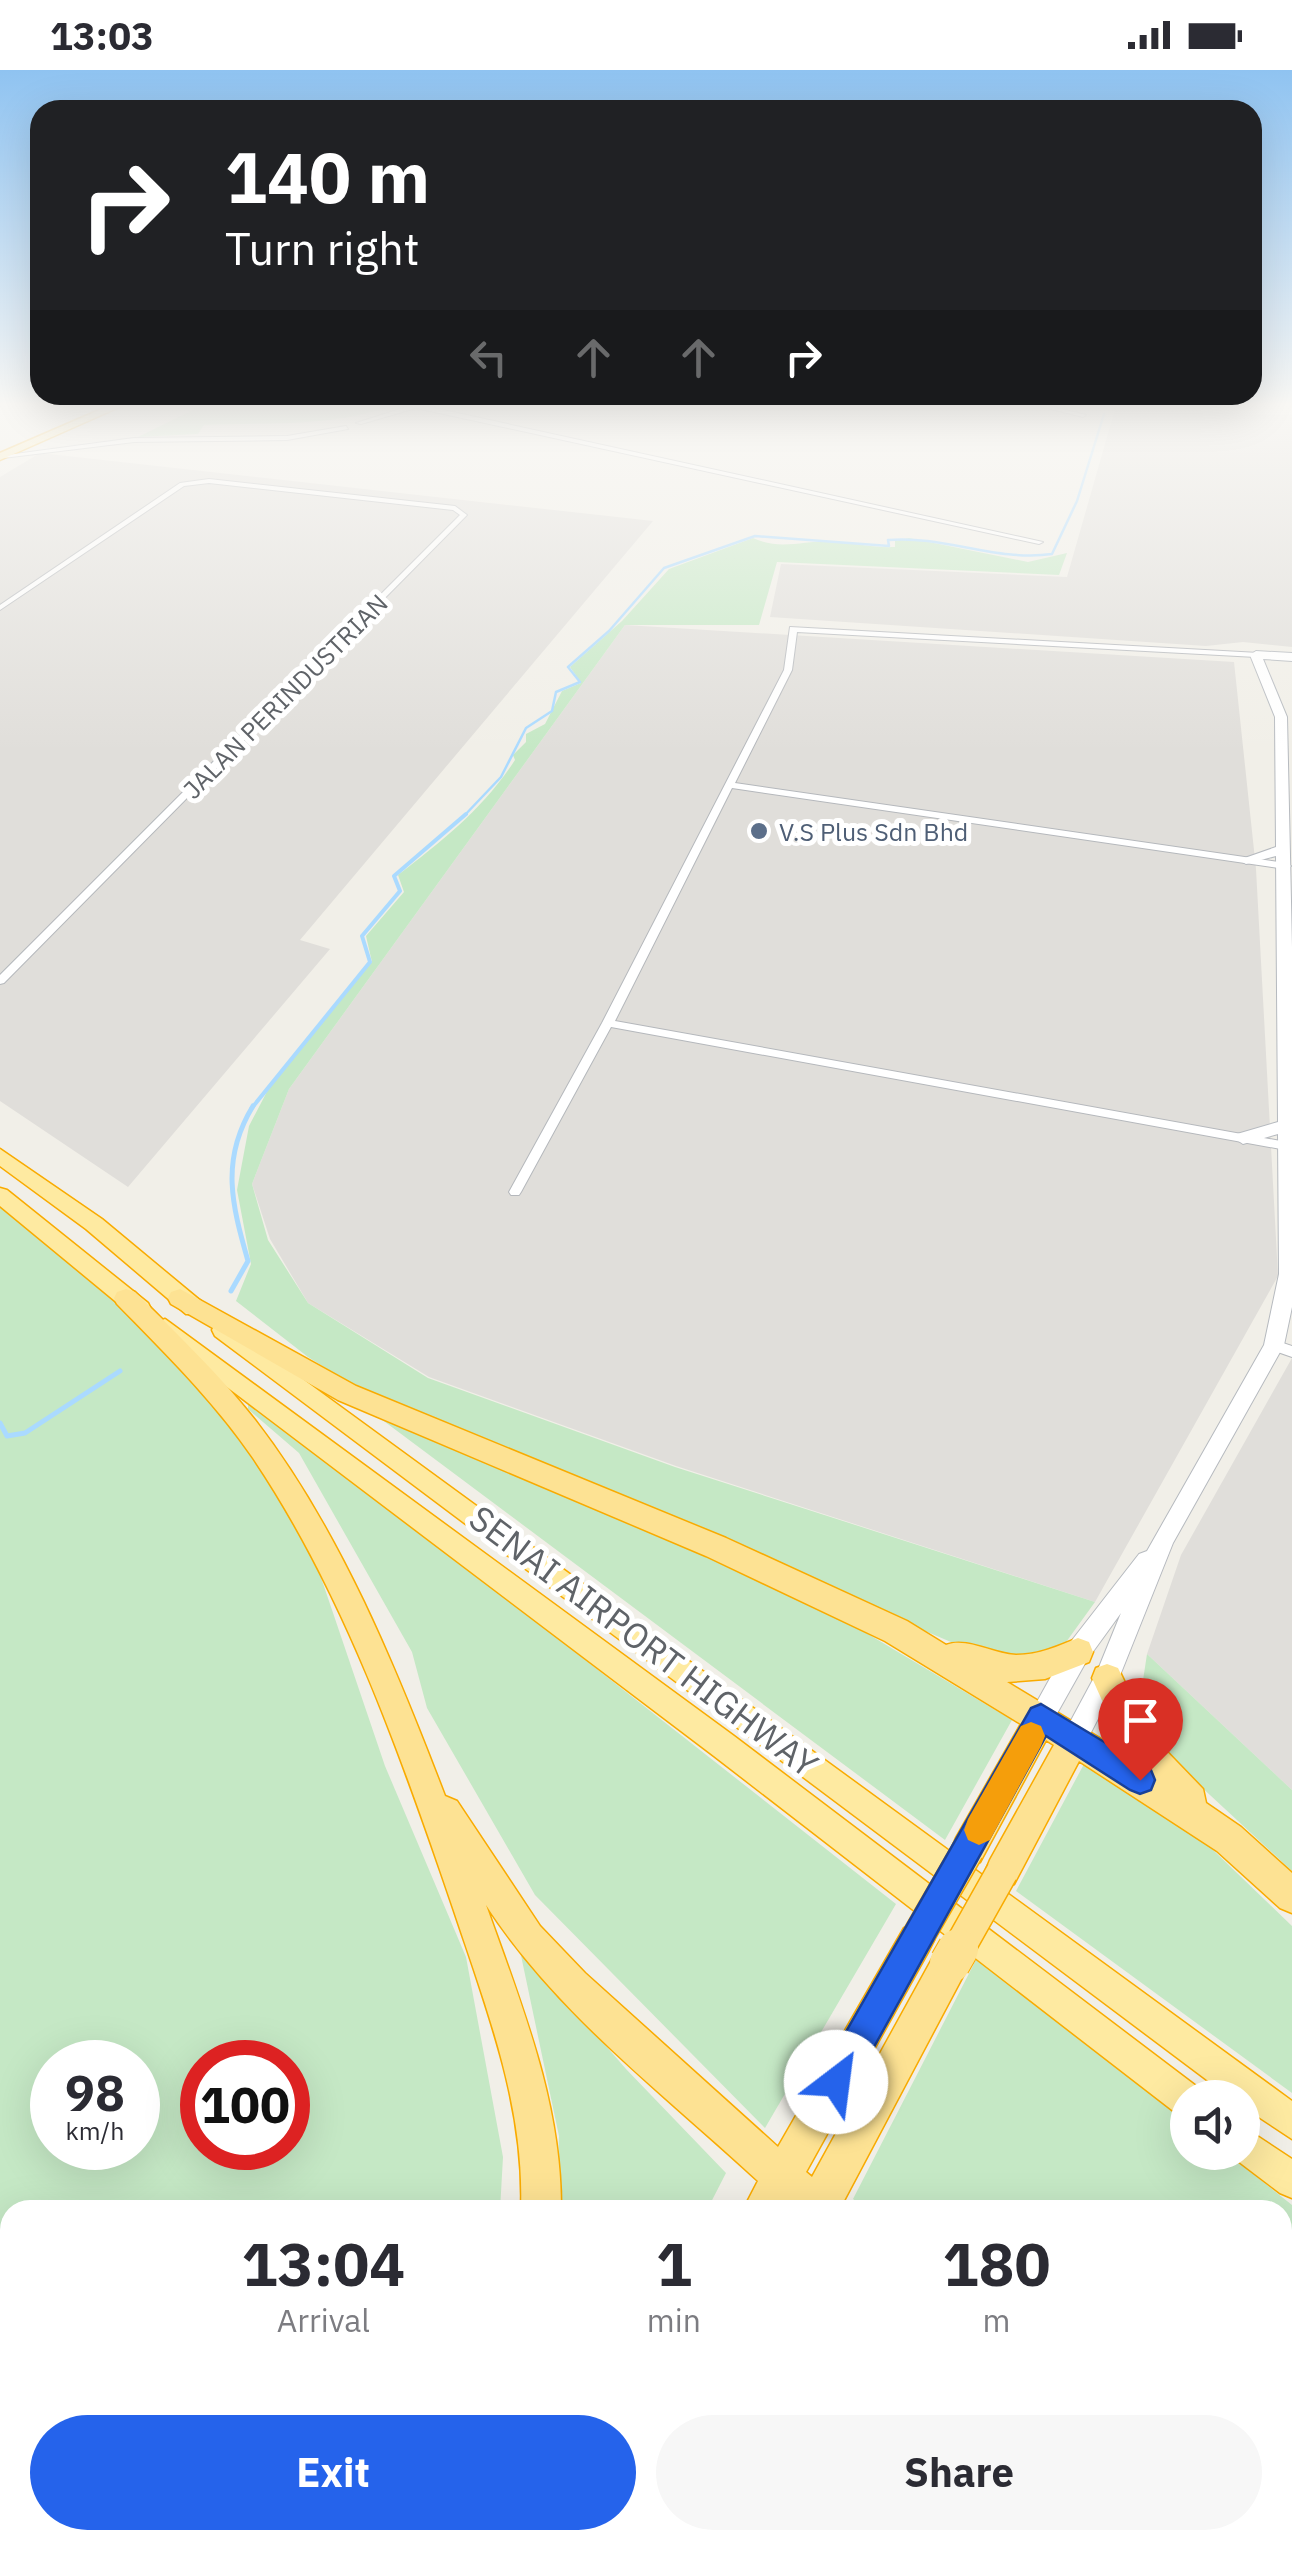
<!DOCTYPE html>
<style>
:root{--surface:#fff;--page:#f7f7f7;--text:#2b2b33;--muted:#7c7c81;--accent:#2563eb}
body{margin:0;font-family:"IBM Plex Sans",sans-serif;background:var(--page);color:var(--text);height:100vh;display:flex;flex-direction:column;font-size:38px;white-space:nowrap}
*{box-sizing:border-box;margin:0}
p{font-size:32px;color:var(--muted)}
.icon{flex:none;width:55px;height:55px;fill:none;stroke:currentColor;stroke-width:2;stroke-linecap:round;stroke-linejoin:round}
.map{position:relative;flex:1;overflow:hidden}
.drawer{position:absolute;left:0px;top:2130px;width:1292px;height:350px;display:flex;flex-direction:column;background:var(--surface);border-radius:30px 30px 0 0;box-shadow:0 10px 40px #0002}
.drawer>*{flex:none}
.top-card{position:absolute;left:30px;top:30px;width:1232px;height:305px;border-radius:30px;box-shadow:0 10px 40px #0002;background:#202124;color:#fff;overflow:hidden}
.fabs{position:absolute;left:1170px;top:2010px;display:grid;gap:20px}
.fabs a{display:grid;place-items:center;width:90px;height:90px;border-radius:50%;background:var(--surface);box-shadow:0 10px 40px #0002;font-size:50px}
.speed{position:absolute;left:30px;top:1970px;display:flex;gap:20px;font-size:50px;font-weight:700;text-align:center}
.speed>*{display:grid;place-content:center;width:130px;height:130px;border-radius:50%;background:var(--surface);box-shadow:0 10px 40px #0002;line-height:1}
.speed small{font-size:25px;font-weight:400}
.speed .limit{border:15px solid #d22;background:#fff;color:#111}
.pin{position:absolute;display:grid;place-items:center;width:85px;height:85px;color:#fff;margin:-102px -42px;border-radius:50% 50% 50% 0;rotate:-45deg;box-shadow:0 0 10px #0007}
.pin .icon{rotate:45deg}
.me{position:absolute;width:110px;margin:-55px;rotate:30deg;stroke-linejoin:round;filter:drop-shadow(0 0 8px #0008)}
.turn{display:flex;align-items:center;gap:35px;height:210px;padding:0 30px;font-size:45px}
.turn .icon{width:130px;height:130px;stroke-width:2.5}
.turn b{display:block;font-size:70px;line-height:85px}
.lanes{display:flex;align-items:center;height:95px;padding:0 30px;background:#0003;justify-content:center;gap:50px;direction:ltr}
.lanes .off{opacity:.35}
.eta{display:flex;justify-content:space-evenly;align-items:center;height:170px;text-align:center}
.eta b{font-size:60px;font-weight:700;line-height:70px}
.button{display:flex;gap:20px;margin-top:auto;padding:20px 30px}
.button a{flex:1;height:115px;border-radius:60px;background:var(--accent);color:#fff;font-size:40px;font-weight:700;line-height:115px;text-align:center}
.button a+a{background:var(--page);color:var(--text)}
.status{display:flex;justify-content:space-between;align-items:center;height:70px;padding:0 50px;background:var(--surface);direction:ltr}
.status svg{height:28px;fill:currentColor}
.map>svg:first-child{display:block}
.industrial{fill:#e0deda}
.green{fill:#c5e8c5;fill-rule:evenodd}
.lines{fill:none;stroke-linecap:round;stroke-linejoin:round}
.stream-far2{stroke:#aadaff;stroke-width:2.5}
.stream-far1{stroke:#aadaff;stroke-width:4}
.stream{stroke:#aadaff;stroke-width:5}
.minor-casing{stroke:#b5b8bc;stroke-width:2}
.secondary-casing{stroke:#b6babf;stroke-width:2}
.trunk-casing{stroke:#f9ab00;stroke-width:3}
.motorway-casing{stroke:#f9ab00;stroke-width:3}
.minor{fill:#fff;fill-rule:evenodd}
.secondary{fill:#fff;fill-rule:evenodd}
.trunk{fill:#feeaa1;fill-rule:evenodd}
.motorway{fill:#fde293;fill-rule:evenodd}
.motorway-bridge-far1-casing{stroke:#f9ab00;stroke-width:34;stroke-linecap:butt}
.motorway-bridge-casing{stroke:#f9ab00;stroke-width:42;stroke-linecap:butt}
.motorway-bridge-far1{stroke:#fde293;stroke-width:31}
.motorway-bridge{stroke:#fde293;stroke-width:40}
.route{fill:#2563eb;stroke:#184099;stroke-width:2.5}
.slow{fill:#f59e0b}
.service-dot{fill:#5c6f8a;stroke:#fff;stroke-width:4}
.labels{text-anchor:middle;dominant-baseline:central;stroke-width:10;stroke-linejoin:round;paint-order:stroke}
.far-street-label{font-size:25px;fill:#5f6368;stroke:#fff}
.far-service-label{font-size:25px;fill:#4e5e75;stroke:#fff;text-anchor:start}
.near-street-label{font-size:35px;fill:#5f6368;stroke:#fff}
</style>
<div class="status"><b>13:03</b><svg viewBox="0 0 49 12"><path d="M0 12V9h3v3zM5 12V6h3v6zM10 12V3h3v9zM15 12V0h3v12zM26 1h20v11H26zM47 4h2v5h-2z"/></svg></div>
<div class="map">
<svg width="1292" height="2480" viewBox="0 0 1292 2480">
<rect width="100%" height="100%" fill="#f1efe8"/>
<path class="industrial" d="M1115,339L1292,345V577L1243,572L1206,576L770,547L781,494L1067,507Z
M40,383L653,451L300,870L330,879L128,1117L0,1031V407Z
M625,555L1234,592L1256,799L1278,1206L1095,1532L676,1396L429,1307L308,1233L270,1169L252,1114L289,1019Z
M1292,1288V1720L1147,1584L1181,1485Z"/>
<path class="green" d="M203,335H392C334,358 265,352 204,355L198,364L138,367Z
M753,468C782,482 809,468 840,472C859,474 875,478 895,477V471L909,468L1028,492L1067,483L1059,505L777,492L759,555H625L289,1019L252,1114L268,1170L308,1233L428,1308L675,1397L1095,1532L1056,1586L986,1587L361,1320L308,1287L236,1231L251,1194L237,1120L249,1056L273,1010L372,892L366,866L404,822L398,805C443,770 483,739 515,690L513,685L526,672V664L545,654L562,621L581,613L570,597L622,551L669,499Z
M0,1137L138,1249L216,1327L312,1481L385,1696L466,1887L503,2087L500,2140H10V2470H443L439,2480H0ZM52,1992H138V2078H52ZM202,1992H288V2078H202Z
M248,1330L257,1332L896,1834L765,2058L535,1825L427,1638L412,1582L299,1383L248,1339Z
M365,1337L816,1533L1012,1650L945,1770Z
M1147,1584L1292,1720V1801L1156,1675L1138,1643Z
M1084,1694L1210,1777L1292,1856V2023L1016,1821Z
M519,1876L626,1999L726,2103L707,2140H556L559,2066Z
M979,1884L1187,2051L1188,2082L1227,2083L1292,2135V2412L1282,2408V2140H867L853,2129Z
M676,2470H817L804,2480H671Z"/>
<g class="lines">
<path class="stream-far2" d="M463,747L501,707L526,658L552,641L556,622L580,612L568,597L609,561L664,498L755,466L889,476L888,470C944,465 996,492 1052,484L1077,431L1104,344"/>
<path class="stream-far1" d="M251,1039L370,892L362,866L400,821L394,806L466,744"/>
<path class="stream" d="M231,1221L248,1191C232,1135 220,1090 253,1036
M0,1353L7,1366L25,1363L120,1301"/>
<g class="minor-casing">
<path id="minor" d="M413,335H421L1043,472L1039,474L416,338L361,354L356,353Z
M1035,335H1045L1086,345L1083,347Z
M346,356L348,359L287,370L134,372L3,388L0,386L134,368L287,366Z
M209,409L455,436L467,445L4,913L0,914V905L460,445L453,440L209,413L184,416L0,540V535L180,413Z
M790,557L1259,583V587H1256L797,562L792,600L735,713L1286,793L1291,796L1286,799L732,718L615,951L1286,1072L1290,1073V1079L1286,1080L611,957L521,1122L519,1125H511L509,1122L602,953L784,600Z
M1274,1270L1292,1276V1287L1269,1279L1267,1275L1269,1271Z"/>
</g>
<g class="secondary-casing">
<path id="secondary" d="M1256,581L1292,583V591L1263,589L1287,647L1292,877V1237L1284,1275L1173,1473L1119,1608L1083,1678L1074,1681L1065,1678L1061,1669L1097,1602L1121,1543L1087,1590L1050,1656L1041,1660L1032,1656L1028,1648L1069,1574L1139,1484L1147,1481L1264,1275L1279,1204L1278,1064L1243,1074L1234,1068L1237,1064L1278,1052L1276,786L1246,794L1239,790L1276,777L1275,647L1250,585Z"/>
</g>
<g class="trunk-casing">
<path id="trunk" d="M111,335H124L0,390V383Z
M0,1079L102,1149L202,1232L205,1238L202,1244H186L86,1159L0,1096Z
M0,1118L7,1120L148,1233L151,1239L148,1245H132L0,1136Z
M165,1249L734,1666L1200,2019L1203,2028H1188V2048L1176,2043L714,1686L157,1264L154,1258L157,1252Z
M223,1251L1292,2031V2069L1242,2036V2028H1231L215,1266L212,1260L215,1254Z
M1242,2056L1292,2089V2128L1280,2123L1230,2085L1229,2082H1242Z"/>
</g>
<g class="motorway-casing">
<path id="motorway" d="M126,1219L135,1222C176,1263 219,1304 255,1350C340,1460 396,1598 445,1726L457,1731L540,1856L585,1903L778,2077L904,1858L916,1852L928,1858L934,1870L928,1882L806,2102L812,2107L937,1880L950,1875L963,1880L968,1893L963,1906L839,2140L786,2137L743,2140L758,2111C664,2024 556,1943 486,1835C521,1934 562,2033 561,2140H521C525,2035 486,1937 453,1838C401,1685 344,1523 253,1388C214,1331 165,1283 117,1234L114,1228L117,1222Z
M180,1219L356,1316L726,1468L907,1551L946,1575C967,1567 993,1584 1016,1585C1039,1585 1058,1576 1078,1568L1089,1572L1093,1582L1089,1592L1045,1609L1007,1612L1126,1684L1092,1608L1096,1598L1107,1594L1118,1598L1149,1663L1203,1719L1206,1733L1241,1757L1292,1803V1843L1280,1838L1217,1781L1079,1691L1014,1814L1002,1819L990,1814L985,1802L990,1790L1054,1675L1046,1670L980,1792L968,1797L956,1792L951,1780L956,1768L1021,1654L885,1571L706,1486L338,1330L171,1234L168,1228L171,1222Z
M1282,2410L1292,2414V2459L1282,2455Z
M1284,2464L1290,2480H1212L1208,2470H1282Z
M466,2470H510L507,2480H463Z
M550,2470H595L591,2480H546Z
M610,2470H656L652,2480H606Z
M870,2470H948L944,2480H866Z"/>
</g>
<use href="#minor" class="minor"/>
<use href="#secondary" class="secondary"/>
<use href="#trunk" class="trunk"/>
<use href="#motorway" class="motorway"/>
<g class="motorway-bridge-far1-casing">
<path id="motorway-bridge-far1" d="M916,1870L968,1780
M957,1882L1002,1802"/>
</g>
<g class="motorway-bridge-casing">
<path id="motorway-bridge" d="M950,1893L958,1879"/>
</g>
<use href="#motorway-bridge-far1" class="motorway-bridge-far1"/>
<use href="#motorway-bridge" class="motorway-bridge"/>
</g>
<linearGradient id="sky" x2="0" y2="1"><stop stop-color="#8fc3f1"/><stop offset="0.49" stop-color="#f9f8f5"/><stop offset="1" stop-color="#f9f8f5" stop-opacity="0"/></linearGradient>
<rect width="1292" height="682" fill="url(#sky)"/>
<path class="route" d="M1041,1634L1151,1700L1155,1710L1151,1720L1140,1724L1130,1720L1046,1666L848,2024L836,2029L824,2024L819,2012L824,2000L1031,1638Z"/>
<path class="slow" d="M1031,1652L1041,1656L1045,1666L1041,1676L990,1770L979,1775L968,1770L964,1760L968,1749L1021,1656Z"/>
<circle class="service-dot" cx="759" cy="761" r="10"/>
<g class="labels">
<g class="far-street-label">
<text transform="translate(285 626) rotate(-45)">JALAN PERINDUSTRIAN</text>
</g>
<g class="far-service-label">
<text x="779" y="761">V.S Plus Sdn Bhd</text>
</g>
<g class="near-street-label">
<text transform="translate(644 1571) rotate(37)">SENAI AIRPORT HIGHWAY</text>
</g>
</g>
</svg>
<div class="fabs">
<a><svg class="icon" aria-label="sound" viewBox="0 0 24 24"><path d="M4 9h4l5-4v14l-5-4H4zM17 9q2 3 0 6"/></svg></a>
</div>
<div class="speed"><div>98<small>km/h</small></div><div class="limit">100</div></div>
<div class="pin" style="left:1140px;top:1710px;background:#d93025"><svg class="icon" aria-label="arrive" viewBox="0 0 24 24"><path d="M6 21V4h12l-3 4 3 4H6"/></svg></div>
<svg class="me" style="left:836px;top:2012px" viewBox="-20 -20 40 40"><circle r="19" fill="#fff"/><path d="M0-13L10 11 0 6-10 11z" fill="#2563eb"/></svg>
<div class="top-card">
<div class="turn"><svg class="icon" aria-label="right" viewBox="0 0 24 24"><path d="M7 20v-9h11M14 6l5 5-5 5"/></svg><div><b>140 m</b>Turn right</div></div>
<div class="lanes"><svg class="icon off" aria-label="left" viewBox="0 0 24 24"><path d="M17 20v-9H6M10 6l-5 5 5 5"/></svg><svg class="icon off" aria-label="ahead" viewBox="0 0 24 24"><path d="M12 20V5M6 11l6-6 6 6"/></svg><svg class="icon off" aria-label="ahead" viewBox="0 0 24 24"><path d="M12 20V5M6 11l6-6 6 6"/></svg><svg class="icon" aria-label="right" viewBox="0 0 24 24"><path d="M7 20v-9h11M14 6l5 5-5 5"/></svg></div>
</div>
<section class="drawer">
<div class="eta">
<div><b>13:04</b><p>Arrival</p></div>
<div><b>1</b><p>min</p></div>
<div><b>180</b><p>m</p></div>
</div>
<div class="button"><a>Exit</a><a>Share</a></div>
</section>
</div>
